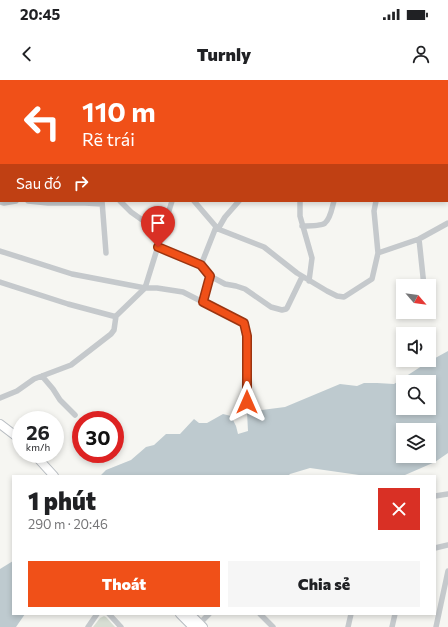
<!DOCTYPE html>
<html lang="vi">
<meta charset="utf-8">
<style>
:root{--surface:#fff;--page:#f6f6f6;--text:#202124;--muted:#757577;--accent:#f05018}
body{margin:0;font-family:Commissioner,sans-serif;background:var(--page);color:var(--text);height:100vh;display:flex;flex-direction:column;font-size:15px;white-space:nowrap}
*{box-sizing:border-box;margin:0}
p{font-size:13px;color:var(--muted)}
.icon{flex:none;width:22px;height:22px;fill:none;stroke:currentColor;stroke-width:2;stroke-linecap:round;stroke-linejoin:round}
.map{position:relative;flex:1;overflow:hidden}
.sheet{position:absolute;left:12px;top:395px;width:424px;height:140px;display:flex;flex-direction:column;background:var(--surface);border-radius:0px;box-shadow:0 2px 6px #0003}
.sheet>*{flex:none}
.banner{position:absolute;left:0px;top:0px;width:448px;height:122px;box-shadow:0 2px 6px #0003;background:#f05018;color:#fff;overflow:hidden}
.needle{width:26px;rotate:118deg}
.controls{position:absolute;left:396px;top:199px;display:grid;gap:8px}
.controls a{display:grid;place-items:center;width:40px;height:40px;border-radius:0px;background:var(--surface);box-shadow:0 2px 6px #0003;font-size:20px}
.speed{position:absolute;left:12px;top:331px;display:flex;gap:8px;font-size:20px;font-weight:700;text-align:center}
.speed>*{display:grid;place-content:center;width:52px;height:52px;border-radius:50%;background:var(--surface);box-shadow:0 2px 6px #0003;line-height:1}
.speed small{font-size:10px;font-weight:400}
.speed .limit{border:6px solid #d22;background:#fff;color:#111}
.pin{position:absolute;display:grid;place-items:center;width:34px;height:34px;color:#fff;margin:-41px -17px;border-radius:50% 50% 50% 0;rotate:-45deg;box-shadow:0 0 4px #0007}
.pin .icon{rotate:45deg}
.me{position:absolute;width:44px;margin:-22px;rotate:0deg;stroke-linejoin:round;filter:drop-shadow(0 0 3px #0008)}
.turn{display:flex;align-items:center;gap:14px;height:84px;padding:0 16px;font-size:18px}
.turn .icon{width:52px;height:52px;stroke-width:2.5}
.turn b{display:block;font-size:28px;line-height:34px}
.then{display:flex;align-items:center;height:38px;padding:0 16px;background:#0003;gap:8px;font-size:15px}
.round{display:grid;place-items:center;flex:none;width:42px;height:42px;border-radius:0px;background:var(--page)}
.head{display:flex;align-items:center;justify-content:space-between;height:68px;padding:0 16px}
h1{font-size:24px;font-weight:800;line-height:30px}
.primary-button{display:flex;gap:8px;margin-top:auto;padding:8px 16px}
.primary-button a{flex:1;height:46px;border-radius:0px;background:var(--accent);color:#fff;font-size:16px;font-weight:800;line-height:46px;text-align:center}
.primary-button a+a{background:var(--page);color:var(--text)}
.status{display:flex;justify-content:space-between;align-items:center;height:28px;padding:0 20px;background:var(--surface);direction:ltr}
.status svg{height:11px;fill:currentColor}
header{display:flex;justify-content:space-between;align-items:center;height:52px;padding:0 16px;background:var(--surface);font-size:18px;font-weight:800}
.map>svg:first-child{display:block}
.green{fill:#d7ded3}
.water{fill:#becacf;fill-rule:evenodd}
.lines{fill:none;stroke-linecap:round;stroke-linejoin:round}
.secondary-casing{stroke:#b7bcc1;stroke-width:10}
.street{stroke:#c5c9cc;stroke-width:5.5}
.secondary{stroke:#fff;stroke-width:8}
.route-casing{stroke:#9c3410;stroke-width:10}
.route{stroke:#f05018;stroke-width:7}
</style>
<div class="status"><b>20:45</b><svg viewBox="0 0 49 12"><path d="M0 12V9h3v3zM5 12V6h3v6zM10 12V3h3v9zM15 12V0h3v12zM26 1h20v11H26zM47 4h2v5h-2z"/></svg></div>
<header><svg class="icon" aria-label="back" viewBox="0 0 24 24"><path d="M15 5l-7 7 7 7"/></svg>Turnly<svg class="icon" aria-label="person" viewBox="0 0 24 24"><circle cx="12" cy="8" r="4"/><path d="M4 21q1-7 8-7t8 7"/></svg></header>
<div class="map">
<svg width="448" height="547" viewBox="0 0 448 547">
<rect width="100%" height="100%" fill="#f6f6f2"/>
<path class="green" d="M104,536L106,537L115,547H93L100,538Z"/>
<path class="water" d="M448,271V373L435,382L405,395L394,396H366L310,388L290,394L288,396H100L106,390L131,380L146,367L154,365L166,354H180L194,339L199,343H207L223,334L231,336L236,346L238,354L248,351L247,332L285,327L340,304L357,306L364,303H377L394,304L428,282ZM403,302H429V328H403ZM403,350H429V376H403Z
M13,481V534H25L16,547H0V489Z"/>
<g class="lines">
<g class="secondary-casing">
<path id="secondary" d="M0,344L21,360
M34,374L54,396
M180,534L193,547
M190,534L203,547"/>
</g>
<path class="street" d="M210,0L212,1
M267,0L269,1
M366,0L368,1
M15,1V0
M45,1L46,0
M106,1L108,0
M220,1V0
M344,1L345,0
M412,1V0
M447,24H448
M0,40H1
M0,81L1,82
M0,91L1,90
M0,101L1,100
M28,121L48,123H85L102,124
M102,121L106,173
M120,121L131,132L162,154
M194,121L218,149L264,167L297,193L327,211L337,216L344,217L372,199L378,173L374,131L376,121
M300,121V136L312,178L309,201
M0,122L4,123L16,121
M302,146C307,146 322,146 325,143C331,138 332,127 334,121
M218,149L225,137L239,121
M419,159L424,206
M158,167L201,185L210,196L225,204L236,206L245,209L271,227L282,230L286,229L287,228L302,197
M0,171L72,194L145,208H157L183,212L244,243L247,256V323
M378,173L419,159L448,143
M201,185L216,147
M0,202L68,224L113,236H116
M203,222L210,196
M42,296L53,309L60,320L75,335
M0,318L17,311L34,299L71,285L111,254L114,250L116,236L145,208L172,121
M435,416L448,414
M435,468L448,465
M109,534L121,547
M260,534L273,547
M198,545L209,534
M88,547L97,534
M348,547L351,534
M392,547L395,534
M436,547L448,491"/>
<use href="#secondary" class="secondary"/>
</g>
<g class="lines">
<g class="route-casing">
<path id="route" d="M158,167L201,185L210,196L203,222L244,243L247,256V322"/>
</g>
<use href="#route" class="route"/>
</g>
</svg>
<div class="controls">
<a><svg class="needle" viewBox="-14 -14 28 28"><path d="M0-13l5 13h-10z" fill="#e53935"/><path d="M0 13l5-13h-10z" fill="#757577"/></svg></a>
<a><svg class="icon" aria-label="sound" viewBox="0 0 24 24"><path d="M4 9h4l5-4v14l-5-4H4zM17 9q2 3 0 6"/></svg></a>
<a><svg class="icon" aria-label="search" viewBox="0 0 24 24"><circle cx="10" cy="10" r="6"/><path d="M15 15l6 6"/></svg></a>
<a><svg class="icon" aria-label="layers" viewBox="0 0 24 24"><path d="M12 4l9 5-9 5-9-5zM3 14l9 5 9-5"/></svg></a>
</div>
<div class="speed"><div>26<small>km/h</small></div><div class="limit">30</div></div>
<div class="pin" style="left:158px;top:167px;background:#d93025"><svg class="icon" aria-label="arrive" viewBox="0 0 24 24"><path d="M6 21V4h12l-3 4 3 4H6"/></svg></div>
<svg class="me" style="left:247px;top:322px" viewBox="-20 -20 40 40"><path d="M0-17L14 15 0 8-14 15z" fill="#f05018" stroke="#fff" stroke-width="4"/></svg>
<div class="banner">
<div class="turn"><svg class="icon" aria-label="left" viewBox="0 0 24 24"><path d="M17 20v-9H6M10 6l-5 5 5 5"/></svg><div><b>110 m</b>Rẽ trái</div></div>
<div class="then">Sau đó<svg class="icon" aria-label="right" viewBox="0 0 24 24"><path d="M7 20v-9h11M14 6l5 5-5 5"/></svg></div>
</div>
<section class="sheet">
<div class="head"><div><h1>1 phút</h1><p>290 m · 20:46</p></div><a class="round" style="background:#d93025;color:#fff"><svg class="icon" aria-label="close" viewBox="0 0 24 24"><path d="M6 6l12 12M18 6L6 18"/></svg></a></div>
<div class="primary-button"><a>Thoát</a><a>Chia sẻ</a></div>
</section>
</div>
